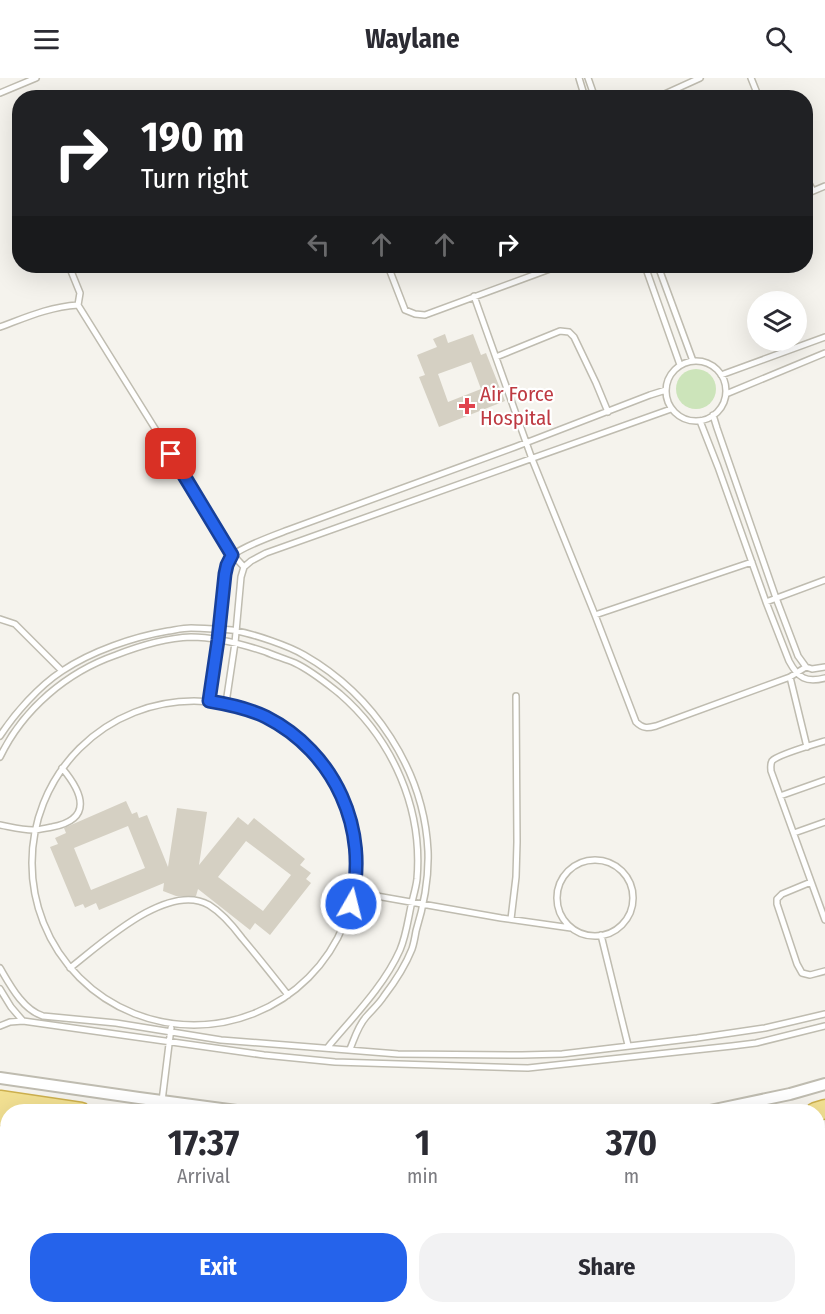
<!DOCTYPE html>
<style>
:root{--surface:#fff;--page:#f2f2f3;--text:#2b2b33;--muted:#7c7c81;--accent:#2563eb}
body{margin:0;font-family:"Fira Sans Condensed",sans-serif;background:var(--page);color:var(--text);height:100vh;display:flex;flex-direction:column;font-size:22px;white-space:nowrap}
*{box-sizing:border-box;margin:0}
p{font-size:20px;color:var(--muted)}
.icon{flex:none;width:33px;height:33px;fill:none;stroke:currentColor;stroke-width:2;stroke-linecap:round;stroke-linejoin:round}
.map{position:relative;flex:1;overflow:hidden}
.details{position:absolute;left:0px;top:1026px;width:825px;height:210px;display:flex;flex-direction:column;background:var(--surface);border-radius:24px 24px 0 0;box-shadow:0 6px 24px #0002}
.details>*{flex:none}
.hud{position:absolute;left:12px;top:12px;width:801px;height:183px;border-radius:24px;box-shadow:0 6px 24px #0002;background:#202124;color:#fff;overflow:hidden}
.buttons{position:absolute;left:747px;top:213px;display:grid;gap:12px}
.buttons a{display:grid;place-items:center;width:60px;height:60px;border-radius:50%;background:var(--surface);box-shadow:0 6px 24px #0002;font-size:30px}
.pin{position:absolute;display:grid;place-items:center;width:51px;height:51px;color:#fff;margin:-26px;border-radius:12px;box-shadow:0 3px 9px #0006}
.me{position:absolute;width:66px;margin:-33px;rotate:8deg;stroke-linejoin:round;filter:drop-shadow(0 0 4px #0008)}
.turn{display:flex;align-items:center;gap:21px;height:126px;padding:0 30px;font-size:27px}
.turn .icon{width:78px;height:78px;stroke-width:2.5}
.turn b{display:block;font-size:42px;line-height:51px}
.lanes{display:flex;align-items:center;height:57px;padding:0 30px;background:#0003;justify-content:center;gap:30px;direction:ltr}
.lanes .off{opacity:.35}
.eta{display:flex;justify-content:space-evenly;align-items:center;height:102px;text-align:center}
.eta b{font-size:36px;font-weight:700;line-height:42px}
.cta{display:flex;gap:12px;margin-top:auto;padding:12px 30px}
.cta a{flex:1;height:69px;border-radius:24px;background:var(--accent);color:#fff;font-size:24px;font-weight:700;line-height:69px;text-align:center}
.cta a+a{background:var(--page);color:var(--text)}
header{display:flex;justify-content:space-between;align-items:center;height:78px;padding:0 30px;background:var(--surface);font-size:27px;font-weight:700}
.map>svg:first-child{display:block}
.green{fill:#cce4ba}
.building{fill:#d5d0c3;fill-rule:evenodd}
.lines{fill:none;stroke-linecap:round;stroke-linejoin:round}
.service-casing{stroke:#bfbcb0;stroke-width:8}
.minor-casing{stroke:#bfbcb0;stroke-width:14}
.trunk-casing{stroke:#cdb04e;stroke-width:21}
.service{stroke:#fff;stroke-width:5}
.minor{stroke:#fff;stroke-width:10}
.trunk{stroke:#f2e092;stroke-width:18}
.route-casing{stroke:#184099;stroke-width:15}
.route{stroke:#2563eb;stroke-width:10}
.health-dot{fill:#e0444e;stroke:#fff;stroke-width:2}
.labels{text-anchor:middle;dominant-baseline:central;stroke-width:4.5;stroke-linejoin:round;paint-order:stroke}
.health-label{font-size:21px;fill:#be3a42;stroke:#fff;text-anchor:start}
</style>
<header><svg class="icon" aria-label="menu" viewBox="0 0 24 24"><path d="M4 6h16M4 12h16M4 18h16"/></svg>Waylane<svg class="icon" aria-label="search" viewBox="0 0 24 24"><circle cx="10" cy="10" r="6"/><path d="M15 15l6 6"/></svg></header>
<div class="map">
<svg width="825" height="1236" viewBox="0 0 825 1236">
<rect width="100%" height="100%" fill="#f5f3ed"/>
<path class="green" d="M676 311a20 20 0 1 1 40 0a20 20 0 1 1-40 0Z"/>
<path class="building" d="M445,256L448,265L473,256L481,277L486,275L505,323L439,349L419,299L425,297L417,277L437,269L433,261ZM471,284L481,311L448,324L438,296Z
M126,723L132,736L137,734L139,740L147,737L168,789L177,730L207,734L199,787L238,739L248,747L254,740L305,781L300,787L311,795L306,801L311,805L270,857L255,845L250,852L198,811L196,818H176L163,813L164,805L99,832L96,825L85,830L83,826L75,829L50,769L58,766L55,760L66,755L64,750ZM128,748L145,790L91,812L74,770ZM246,763L291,797L263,833L218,799Z"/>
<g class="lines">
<g class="service-casing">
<path id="service" d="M579,0L585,20
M588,0L595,20
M751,0L759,20
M0,15L36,0
M656,20L700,0
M806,100L813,113
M806,116L825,108
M69,188L80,215L78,227
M388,188L405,232L415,236L425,237L558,188
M645,188L680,287
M658,188L693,283
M474,218L532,381L595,537L636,644C643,651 648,650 656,648L790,599L806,589
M0,249C27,239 49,229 78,227L207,434L233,477L244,489
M496,279L560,253L569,254L574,259L596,305L608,334
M666 313a30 30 0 1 1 60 0a30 30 0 1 1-60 0Z
M721,297L825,259
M726,316L825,275
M713,337L717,350L776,520L798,578L806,589L812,591L825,589
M700,343L718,389L766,524L789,583C798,600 806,605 825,600
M766,524L825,502
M595,537L752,484
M0,541L15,546L62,593
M790,599L807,669
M209,623L218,562L225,496C226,490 228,483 232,478C241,469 275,457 288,452L515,369L650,317L666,312
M32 785a162 162 0 1 1 324 0a162 162 0 1 1-324 0Z
M226,625L235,565L241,499L244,489L251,483L266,475L671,331
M0,658C15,635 39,608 62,593C92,573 133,559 168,553C175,552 183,550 191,550C200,550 209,551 218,551C224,552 230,551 236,553C254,556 289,568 304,577C374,617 424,692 428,773C429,800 424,827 416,853C415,859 414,865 412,871C406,886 394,905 384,918C379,926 372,932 366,939C358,948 355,959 350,971
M825,663C815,666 777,677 772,683C770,687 771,690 771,693L825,842
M0,679C23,631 67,594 116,577C139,568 166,560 191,559C216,559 242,566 266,574C275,578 286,581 295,585C312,593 326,605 340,616C393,662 423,731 417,801C416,810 413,819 411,828C408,842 406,858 400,872C384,908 353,939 328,969
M780,718L825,702
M0,747C11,749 22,752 33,752C39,752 46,750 52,749C93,741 83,715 62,690
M794,755L825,744
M557 820a38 38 0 1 1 76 0a38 38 0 1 1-76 0Z
M811,804L782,816L777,821V826L797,886L802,895L810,897L825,893
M354,814L501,840L571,850
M511,841L516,799L517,764L516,618
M601,857L628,967
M0,890C10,907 23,932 43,938L116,945L221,962L398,976L522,977L562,976L697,960L765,950L825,936
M70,890C101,866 168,803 209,827C222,835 233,848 242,860C257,878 273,898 288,917
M0,911L11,929L23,943
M0,948L10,944L23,943L264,977L335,984L528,990L732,968L756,965L825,948
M162,1023L171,950
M162,1228L166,1236
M213,1228V1236
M381,1228L405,1231
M576,1228L579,1236
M42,1236V1228"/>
</g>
<g class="minor-casing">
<path id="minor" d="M0,1000L139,1020L244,1034
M705,1034L790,1016L825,1006
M0,1057L8,1058
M818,1057L825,1056
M818,1108L825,1104
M0,1127L8,1128
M818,1194L825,1190
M453,1228L463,1236
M509,1228L513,1236
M629,1228L632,1236
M751,1228L754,1236"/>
</g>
<g class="trunk-casing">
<path id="trunk" d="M0,1022L81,1034
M815,1034L825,1031
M0,1038L8,1039"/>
</g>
<use href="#service" class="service"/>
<use href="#minor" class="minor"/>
<use href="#trunk" class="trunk"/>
</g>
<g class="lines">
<g class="route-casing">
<path id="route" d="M171,376L232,477L227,487L225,496L218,562L209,623C227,626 250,631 266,639C335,674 370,752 351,826"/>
</g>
<use href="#route" class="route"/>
</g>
<path class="health-dot" d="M464 319h6v6h6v6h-6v6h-6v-6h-6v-6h6z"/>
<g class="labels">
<g class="health-label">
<text x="480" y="316">Air Force<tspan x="480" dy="24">Hospital</tspan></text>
</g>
</g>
</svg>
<div class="buttons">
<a><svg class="icon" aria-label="layers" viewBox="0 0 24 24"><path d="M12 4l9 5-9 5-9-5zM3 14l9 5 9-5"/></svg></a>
</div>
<div class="pin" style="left:171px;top:376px;background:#d93025"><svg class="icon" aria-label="arrive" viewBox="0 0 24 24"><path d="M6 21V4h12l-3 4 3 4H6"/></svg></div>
<svg class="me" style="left:351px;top:826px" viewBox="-20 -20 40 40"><circle r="17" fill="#2563eb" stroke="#fff" stroke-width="3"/><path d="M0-11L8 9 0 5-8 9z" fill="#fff"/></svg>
<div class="hud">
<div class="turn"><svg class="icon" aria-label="right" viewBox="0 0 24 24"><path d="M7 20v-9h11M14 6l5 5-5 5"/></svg><div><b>190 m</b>Turn right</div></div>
<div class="lanes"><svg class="icon off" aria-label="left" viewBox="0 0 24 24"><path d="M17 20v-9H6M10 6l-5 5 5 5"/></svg><svg class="icon off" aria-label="ahead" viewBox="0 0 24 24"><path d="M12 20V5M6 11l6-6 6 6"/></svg><svg class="icon off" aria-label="ahead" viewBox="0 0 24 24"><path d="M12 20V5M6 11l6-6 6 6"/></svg><svg class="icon" aria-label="right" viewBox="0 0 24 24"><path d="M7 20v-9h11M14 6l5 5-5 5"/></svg></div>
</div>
<section class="details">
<div class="eta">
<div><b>17:37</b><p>Arrival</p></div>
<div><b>1</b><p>min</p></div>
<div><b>370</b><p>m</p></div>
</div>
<div class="cta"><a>Exit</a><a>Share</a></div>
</section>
</div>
